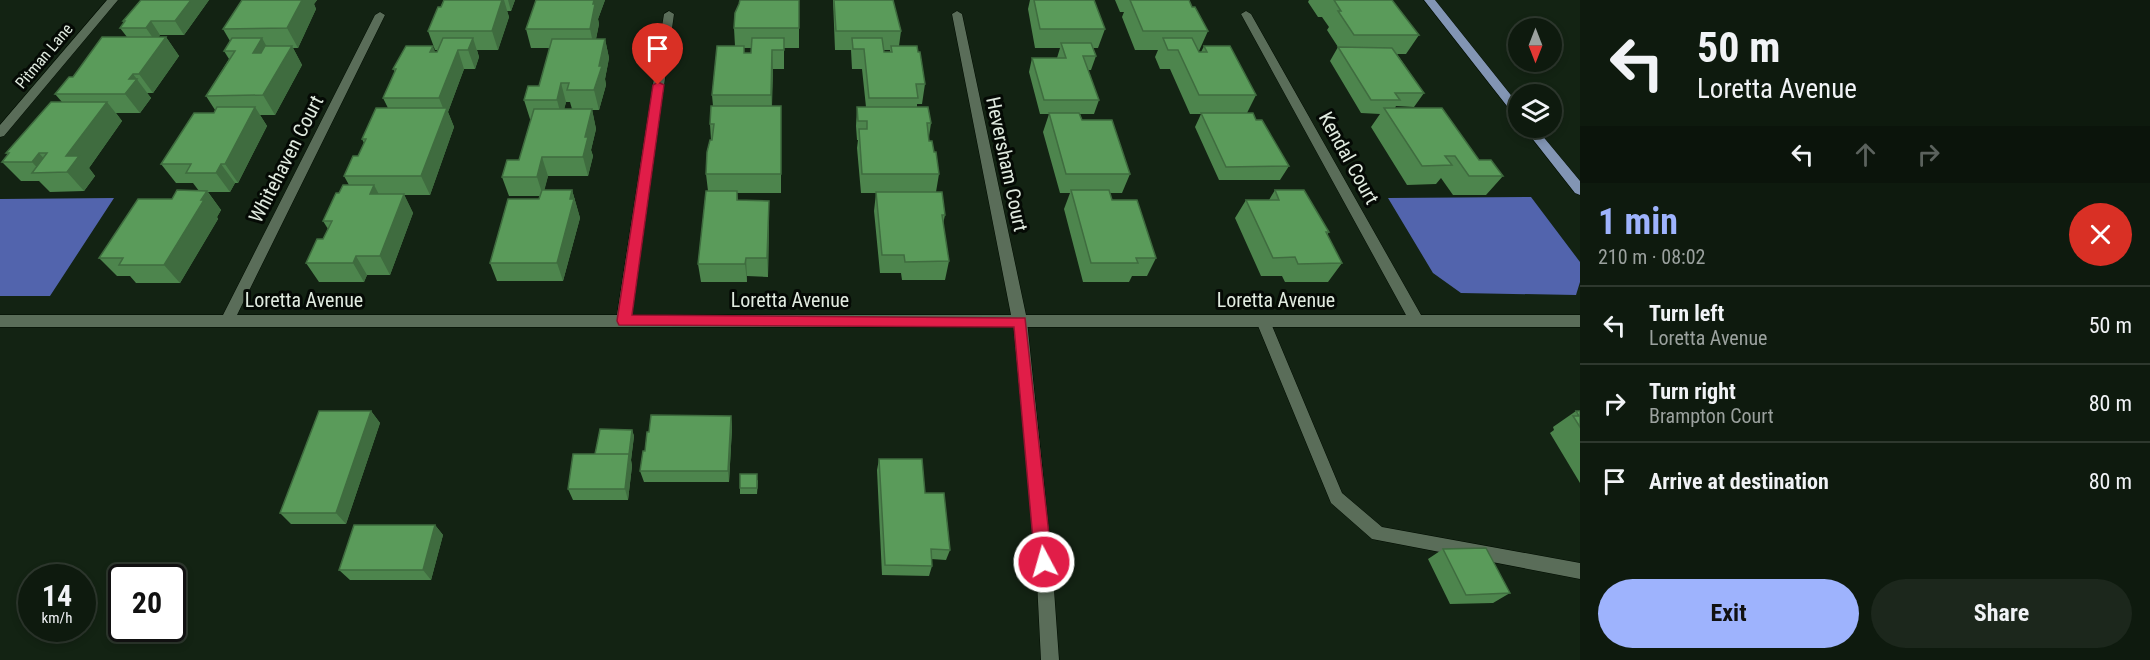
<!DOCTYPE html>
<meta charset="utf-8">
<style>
:root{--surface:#0e1a0e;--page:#1c271c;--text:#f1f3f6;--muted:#9ba19e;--line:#2e382e;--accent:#9eb3fd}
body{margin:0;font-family:"Roboto Condensed",sans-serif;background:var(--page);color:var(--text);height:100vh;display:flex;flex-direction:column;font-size:22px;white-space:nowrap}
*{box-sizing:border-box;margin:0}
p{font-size:20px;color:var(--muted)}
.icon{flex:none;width:33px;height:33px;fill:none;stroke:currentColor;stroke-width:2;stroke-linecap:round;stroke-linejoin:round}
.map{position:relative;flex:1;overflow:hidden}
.sheet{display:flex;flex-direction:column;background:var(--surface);width:570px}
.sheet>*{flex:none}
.banner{background:#0e1a0e;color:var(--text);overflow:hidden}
.needle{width:39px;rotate:180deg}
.buttons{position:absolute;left:1508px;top:18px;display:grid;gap:12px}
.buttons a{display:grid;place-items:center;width:54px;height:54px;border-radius:50%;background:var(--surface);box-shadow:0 3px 9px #0003,0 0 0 2px var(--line);font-size:30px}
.speed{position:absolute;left:18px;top:564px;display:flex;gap:12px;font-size:30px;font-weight:700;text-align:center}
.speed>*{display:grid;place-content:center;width:78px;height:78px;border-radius:50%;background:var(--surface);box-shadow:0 3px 9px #0003,0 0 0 2px var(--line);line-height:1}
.speed small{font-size:15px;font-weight:400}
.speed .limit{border:3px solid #111;border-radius:9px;background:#fff;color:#111}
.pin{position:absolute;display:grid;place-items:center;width:51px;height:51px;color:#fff;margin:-62px -26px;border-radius:50% 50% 50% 0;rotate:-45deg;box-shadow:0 0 6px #0007}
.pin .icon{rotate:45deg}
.me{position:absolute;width:66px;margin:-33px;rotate:354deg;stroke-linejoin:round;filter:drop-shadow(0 0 4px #0008)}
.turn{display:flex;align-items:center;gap:21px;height:126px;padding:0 18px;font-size:27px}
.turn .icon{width:78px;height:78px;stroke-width:2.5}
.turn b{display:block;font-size:42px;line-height:51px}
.lanes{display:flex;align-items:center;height:57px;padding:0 18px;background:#0003;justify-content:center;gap:30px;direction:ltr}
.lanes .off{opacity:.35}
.round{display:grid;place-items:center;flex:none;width:63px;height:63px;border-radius:32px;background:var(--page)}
.overview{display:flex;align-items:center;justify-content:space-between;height:102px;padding:0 18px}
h1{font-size:36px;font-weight:700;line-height:45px;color:var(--accent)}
.button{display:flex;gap:12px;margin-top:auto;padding:12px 18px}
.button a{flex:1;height:69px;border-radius:36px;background:var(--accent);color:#111;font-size:24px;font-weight:700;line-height:69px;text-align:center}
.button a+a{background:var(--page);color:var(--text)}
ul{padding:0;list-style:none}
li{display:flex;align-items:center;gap:18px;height:78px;padding:0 18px;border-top:2px solid var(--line)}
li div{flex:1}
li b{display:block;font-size:22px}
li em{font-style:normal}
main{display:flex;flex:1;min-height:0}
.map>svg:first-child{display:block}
.water{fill:#5264ad}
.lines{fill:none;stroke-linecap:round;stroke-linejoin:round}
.lane-casing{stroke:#010c01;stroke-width:1}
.street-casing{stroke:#010c01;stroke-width:1}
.primary-casing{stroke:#010c01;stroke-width:1}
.lane{fill:#5a6d59;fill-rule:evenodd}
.street{fill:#5a6d59;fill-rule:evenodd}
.primary{fill:#8295b4;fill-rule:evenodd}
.wall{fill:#4d854d;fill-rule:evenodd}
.shaded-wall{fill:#3f6c3f}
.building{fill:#5a9b5a;stroke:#3f6c3f;stroke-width:1.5}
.route{fill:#e11d48;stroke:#92132f;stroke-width:1.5}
.labels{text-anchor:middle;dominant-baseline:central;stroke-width:6;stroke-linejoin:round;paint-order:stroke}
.far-street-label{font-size:16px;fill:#e1ebe0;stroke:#050a05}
.street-label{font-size:20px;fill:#e1ebe0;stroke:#050a05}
</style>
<main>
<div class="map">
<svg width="1580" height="660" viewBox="0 0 1580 660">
<rect width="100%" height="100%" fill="#132313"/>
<path class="water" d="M1531,197L1580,262V282L1576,295L1461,293L1433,273L1388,198Z
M114,198L50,296H0V199Z"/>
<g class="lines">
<g class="lane-casing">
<path id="lane" d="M1020,316L1025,317L1027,321L1052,562L1059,660H1041L1036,562L1013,321L1015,317Z
M1263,316L1268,317L1270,321L1342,493L1382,527L1580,563V579L1372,539L1331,503L1256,321L1258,317Z"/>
</g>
<g class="street-casing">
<path id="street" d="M107,0H118L4,136L0,137V125Z
M669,11L674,14L632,315H1011L952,14L957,11L962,14L1026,315H1406L1241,14L1246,11L1251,14L1421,315H1580V327H0V315H223L375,15L380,12L385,15L237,315H617L664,14Z"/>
</g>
<g class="primary-casing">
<path id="primary" d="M1424,0H1435L1518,104V116L1514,115Z
M1524,128H1536L1580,181V195L1575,193Z"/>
</g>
<use href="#lane" class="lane"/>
<use href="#street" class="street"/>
<use href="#primary" class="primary"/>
</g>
<path class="wall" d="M141,0H209L184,35H160L158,37H166L179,56L153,93H147L151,98L140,113H116L122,121L89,168L95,176L84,191L50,192L39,181H21L2,162L8,155L6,153L62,102L55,94L73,77L127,37L120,28L124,23L123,21Z
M242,0H317L314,4L316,9L298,48H293L302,65L275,115H260L267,126L238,183H235L230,192H208L221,210L217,217L218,219L180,283H136L130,276H117L99,258L172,199L199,191L193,183H176L161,164L214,113L215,110L206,96L229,59L224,51L230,41L223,29Z
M444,0H515L511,11H507L509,17L498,50H477L479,57L475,69H464L448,112L454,127L430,195H404L413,213L390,275H367L364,282H319L306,263L323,239L328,229L323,221L339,193L349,185L344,176L358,156L364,143L362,139L388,108L383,98L395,72L393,69L437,52L438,50H435L428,31Z
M536,0H605L598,19L599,24L596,39H605L609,58L605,79L606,85L599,110H592L596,129L591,150L593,156L588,176H548L544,190H572L580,218L563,281H497L490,263L539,199L540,196H509L502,177L519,160L531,119H530L524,100L539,86L550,48H531L526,29ZM566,102H570L572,109H564Z
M799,0V48H784V69H773L772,106H781V193H737L738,200L769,219L768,277L747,276V282H701L698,264L708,191L706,174L711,140L710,124L713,106L712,95L735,46L734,28ZM744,48H751V53H744Z
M833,0H893L901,31L899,46L925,84L922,104H917V107L931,123L929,137V141L934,152L939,174L936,192L945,215L943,224L949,261L945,280H902L901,273H880L874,211L876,193H861L857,148L858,140H857L856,126L857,107H866L862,69H852L851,50H835ZM884,50H890V52H884Z
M1030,0H1094L1105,29L1098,48H1093L1096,56L1091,70H1088L1099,100L1094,114H1080L1082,120L1130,174L1122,193H1110L1112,200L1156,258L1147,276H1132L1129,282H1083L1064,209L1070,193H1060L1043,132L1049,114H1040L1029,72L1032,58H1057L1060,48H1035L1028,9Z
M1115,0H1189L1192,7L1208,31L1199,51H1198L1199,52H1201L1204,46L1256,95L1247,113L1256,120L1289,166L1280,180H1219L1195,127L1201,114H1190L1170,69H1160L1155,57L1158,50H1135L1122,17L1124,12H1120Z
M1309,0H1392L1419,35L1406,54H1397L1424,93L1414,107L1396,106L1395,108L1479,160L1503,176L1486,195H1453L1441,178L1436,184L1407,185L1371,127L1380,114L1361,113L1330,61L1338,47L1327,30L1329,27L1322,17H1318L1308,2Z
M1275,190L1329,232L1327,235L1342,263L1328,282H1285L1282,276H1261L1235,218L1246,200H1269Z
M371,411L380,423L346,524H291L280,513Z
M1576,411H1580V483L1550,433L1554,430L1553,427Z
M731,416L732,428L729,482H644L640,471L645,451Z
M632,430L634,436L631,460L632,466L628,500H573L568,489L595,454Z
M879,459L925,493L950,550L946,560L931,559L932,566L929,576L882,575L877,470Z
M758,480L757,494H740V488Z
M435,525L443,535L431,580H350L339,570Z
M1443,549L1510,593L1493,603L1450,604L1428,559Z"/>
<path class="shaded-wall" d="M191,0H209L184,35L175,21Z
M302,0H317L314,4L316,9L298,48L287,28Z
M502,0H504L509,17L498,50L492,31Z
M508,0H515L511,11Z
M594,0H605L598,19L599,24L594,48L590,29L593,4Z
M151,21L160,35L155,41L146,28Z
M166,37L179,56L153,93L139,74Z
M262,38L273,58L253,53Z
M473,38L479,57L475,69L468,50Z
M605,39L609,58L605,79L606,85L599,110L594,90Z
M292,46L302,65L275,115L263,95Z
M433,46L440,65L430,52Z
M458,50L464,69L448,112L454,127L430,195L421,176L445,113L439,98Z
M772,50L773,69L771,114V95Z
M133,74L151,98L140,113L125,94L129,79Z
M561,83L566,102L562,119L557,100Z
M107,102L122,121L89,168L95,176L84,191L67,172L66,156Z
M255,107L267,126L238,183L225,164Z
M592,109L596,129L591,150L593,156L588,176L583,157L585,137Z
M39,153L56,172L42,173L32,162Z
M542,157L548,176L543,196L537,177Z
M221,164L235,183L230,192L216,173Z
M374,185L384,204L370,194Z
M572,190L580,218L563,281L557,263Z
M207,191L221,210L217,217L218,219L180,283L164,265Z
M404,194L413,213L390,275L380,256Z
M769,201V219L768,277L767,258Z
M356,256L367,275L364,282L353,263Z
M746,258L747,276V282L745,264Z
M371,411L380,423L346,524L336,513Z
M731,416L732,428L729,482L728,471Z
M632,430L634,436L631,460L632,466L628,500L625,489Z
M435,525L443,535L431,580L423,570Z"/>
<path class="building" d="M141,0H191L175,21H151L146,28H120L125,21H123Z
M242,0H302L287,28L223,29Z
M444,0H502L492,31H428L438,7H441Z
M536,0H594L593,4H595L590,29H526Z
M740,0H799V28H734L735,13L739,4Z
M834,0H893L901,31H836Z
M1034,0H1094L1105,29H1040Z
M1130,0H1189L1192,7H1195L1208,31H1143Z
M1334,0H1392L1419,35H1354L1338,11H1341Z
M102,37H166L139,74H133L129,79H137L125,94H55L69,77H73Z
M232,38H262L253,53H261L265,46H292L263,95L206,96L235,51H224Z
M443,38H473L468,50H458L439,98H383L396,69H393L406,46H433L430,52H437Z
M752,38H784V50H772L771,95H712L717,46H744V53H751Z
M852,38H882L884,52H892L891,46H917L918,52H920L925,84H916L918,98H869L864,49H853Z
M1163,38H1192L1199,52H1207L1204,46H1230L1256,95H1199L1178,50H1168Z
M552,39H605L599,66H602L594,90H567L569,83H561L557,100H524L528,86H539Z
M1061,43H1091L1096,56H1083L1099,100H1044L1032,58H1066Z
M1338,47L1392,48L1424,93H1395L1400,100H1371Z
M51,102H107L66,156H79L67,172L32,173L47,153H39L32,162H2L9,153H6Z
M711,106H781V174H706L707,152L710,140H712L714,124H710Z
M217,107H255L225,164H221L216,173H186L191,164H161L194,113H214Z
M857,107H928L931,123H927L929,141H932L934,152H936L939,174H862L859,129H867V121H858Z
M376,108H447L421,176H344L353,156H358L366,139H362Z
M1384,108H1442L1479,160H1491L1503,176H1469L1455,156H1445L1452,165L1422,166Z
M534,109H592L585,137H588L583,157H542L537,177H502L507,160H519Z
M1049,113H1079L1082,120H1112L1130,174H1066Z
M1201,113H1253L1256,120H1262L1289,166L1226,167Z
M343,185H374L370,194H404L380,256H356L353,263H306L317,239H323L332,221H323L336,193H339Z
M177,190L207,191L201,200H204L164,265H119L123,258H99L138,199H172Z
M542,190H572L570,199H574L557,263H490L508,199H539Z
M1071,190H1109L1112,200H1137L1156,258H1136L1138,263H1091Z
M1275,190H1304L1329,232H1326L1342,263L1298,264L1295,257L1273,258L1246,200H1279Z
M706,191H737V200L769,201L767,258H746L745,264H698Z
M876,192H942L945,215H942L949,261L905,262L904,255H882Z
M319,411H371L336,513H280Z
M1576,411H1580V427L1573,416H1579Z
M651,415L731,416L728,471H640L643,451H645L647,432H649Z
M600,429L632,430L629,454H595Z
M573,454H629L625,489H568Z
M879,459H922L925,493H944L950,550L931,549L932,566L885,565Z
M740,474H757V488H740Z
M354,525H435L423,570H339Z
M1486,548L1510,593L1466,595L1443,549Z"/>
<path class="route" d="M658,82L664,85L632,315L1025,318L1052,562L1049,568L1044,570L1038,568L1035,562L1014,327L619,325L617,321L653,85Z"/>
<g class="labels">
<g class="far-street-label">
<text transform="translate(44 56) rotate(-50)">Pitman Lane</text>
</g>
<g class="street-label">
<text transform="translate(1349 158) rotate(61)">Kendal Court</text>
<text transform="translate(286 159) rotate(-63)">Whitehaven Court</text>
<text transform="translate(1007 164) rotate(78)">Heversham Court</text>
<text x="304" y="300">Loretta Avenue</text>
<text x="790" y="300">Loretta Avenue</text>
<text x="1276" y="300">Loretta Avenue</text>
</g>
</g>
</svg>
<div class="buttons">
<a><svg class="needle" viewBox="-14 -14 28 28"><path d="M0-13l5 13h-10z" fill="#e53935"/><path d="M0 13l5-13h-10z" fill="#9ba19e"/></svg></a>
<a><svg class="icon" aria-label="layers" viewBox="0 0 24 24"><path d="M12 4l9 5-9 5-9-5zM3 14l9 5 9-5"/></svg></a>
</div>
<div class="speed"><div>14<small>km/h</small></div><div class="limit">20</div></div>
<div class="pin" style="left:658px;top:85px;background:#d93025"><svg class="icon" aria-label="arrive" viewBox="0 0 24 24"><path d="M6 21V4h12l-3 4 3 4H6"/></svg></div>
<svg class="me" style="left:1044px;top:562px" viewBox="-20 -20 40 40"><circle r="17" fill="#e11d48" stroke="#fff" stroke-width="3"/><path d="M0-11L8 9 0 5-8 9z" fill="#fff"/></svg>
</div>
<section class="sheet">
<div class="banner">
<div class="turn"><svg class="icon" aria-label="left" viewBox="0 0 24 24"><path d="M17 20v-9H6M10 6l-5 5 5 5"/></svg><div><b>50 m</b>Loretta Avenue</div></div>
<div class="lanes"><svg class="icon" aria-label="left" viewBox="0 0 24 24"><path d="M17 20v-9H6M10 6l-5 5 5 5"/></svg><svg class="icon off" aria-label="ahead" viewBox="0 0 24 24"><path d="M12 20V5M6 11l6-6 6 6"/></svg><svg class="icon off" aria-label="right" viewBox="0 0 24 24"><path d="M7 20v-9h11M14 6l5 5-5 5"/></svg></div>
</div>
<div class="overview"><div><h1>1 min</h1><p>210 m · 08:02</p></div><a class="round" style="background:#d93025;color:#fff"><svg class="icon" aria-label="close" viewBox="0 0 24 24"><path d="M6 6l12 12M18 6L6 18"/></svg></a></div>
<ul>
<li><svg class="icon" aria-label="left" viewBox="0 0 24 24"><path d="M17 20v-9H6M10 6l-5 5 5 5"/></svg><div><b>Turn left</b><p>Loretta Avenue</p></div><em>50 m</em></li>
<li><svg class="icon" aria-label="right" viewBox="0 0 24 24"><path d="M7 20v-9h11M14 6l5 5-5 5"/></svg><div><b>Turn right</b><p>Brampton Court</p></div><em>80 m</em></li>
<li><svg class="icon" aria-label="arrive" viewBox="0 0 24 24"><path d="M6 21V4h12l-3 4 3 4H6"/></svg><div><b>Arrive at destination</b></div><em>80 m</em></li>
</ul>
<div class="button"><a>Exit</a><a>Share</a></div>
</section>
</main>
